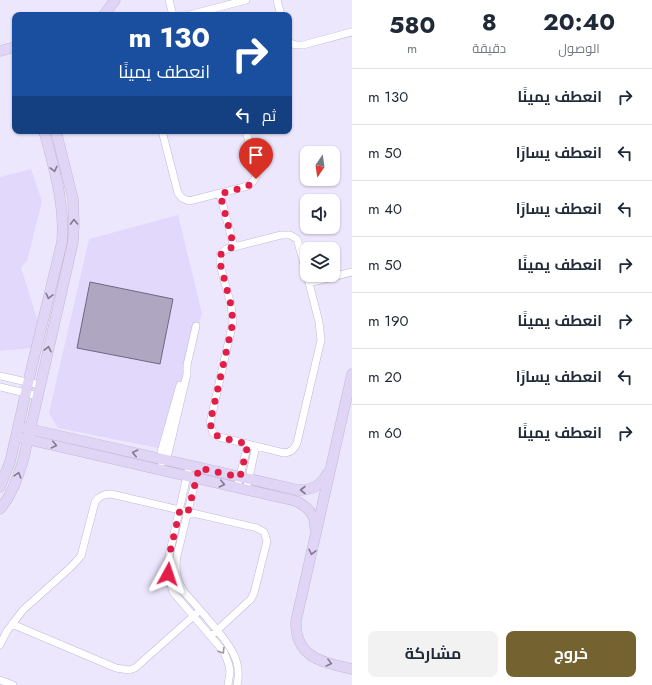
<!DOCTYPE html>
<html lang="ar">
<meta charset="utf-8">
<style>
:root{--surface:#fff;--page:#f2f2f3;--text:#1f2937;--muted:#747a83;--line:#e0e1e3;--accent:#756231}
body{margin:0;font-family:Jost,Cairo,sans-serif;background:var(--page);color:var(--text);direction:rtl;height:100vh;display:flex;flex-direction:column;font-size:15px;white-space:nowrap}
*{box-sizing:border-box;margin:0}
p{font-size:13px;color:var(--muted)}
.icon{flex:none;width:22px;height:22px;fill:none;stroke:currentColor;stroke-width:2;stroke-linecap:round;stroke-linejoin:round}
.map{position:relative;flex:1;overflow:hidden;direction:ltr}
.details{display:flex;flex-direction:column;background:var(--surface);width:300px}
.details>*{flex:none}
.guide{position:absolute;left:12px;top:12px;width:280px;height:122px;border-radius:8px;box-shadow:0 1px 3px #0004;direction:rtl;background:#1a4fa0;color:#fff;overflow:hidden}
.needle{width:26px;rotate:193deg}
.tools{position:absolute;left:300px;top:146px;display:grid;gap:8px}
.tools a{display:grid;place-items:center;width:40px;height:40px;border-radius:8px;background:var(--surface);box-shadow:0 1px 3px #0004;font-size:20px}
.pin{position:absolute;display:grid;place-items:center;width:34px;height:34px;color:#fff;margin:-41px -17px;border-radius:50% 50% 50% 0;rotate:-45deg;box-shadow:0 0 4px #0007}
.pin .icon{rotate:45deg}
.me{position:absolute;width:44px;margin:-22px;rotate:5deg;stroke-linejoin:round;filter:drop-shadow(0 0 3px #0008)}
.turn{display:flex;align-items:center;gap:14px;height:84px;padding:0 16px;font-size:18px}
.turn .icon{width:52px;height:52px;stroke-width:2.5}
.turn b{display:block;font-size:28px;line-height:34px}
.then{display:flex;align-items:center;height:38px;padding:0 16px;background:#0003;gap:8px;font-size:15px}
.eta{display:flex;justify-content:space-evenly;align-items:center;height:68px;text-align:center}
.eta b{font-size:24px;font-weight:700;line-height:28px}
.action{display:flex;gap:8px;margin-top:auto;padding:8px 16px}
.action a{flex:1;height:46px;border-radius:8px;background:var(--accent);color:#fff;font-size:16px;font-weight:700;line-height:46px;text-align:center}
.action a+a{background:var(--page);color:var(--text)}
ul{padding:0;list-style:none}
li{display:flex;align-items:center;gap:12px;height:56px;padding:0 16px;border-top:1px solid var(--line)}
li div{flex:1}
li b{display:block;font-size:15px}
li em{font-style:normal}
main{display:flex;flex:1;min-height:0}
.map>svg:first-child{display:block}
.built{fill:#e2d8fb}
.building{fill:#afa7c2;stroke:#6e677f}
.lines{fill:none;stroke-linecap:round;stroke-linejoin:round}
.street-casing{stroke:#c0b9d4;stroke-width:8}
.secondary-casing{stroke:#c0b9d4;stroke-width:11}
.street{stroke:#fff;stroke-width:7}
.secondary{stroke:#e1d5f6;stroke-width:10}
.oneway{stroke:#827a90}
.oneway2{stroke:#9c9ba0}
.route{stroke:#e11d48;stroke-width:7;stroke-dasharray:0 12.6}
</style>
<main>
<section class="details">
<div class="eta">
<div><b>20:40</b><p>الوصول</p></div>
<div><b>8</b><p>دقيقة</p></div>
<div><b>580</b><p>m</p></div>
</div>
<ul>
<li><svg class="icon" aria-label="right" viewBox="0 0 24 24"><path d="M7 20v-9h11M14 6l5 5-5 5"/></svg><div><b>انعطف يمينًا</b></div><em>130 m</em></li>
<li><svg class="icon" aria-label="left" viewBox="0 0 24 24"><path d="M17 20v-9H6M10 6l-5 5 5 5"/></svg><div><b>انعطف يسارًا</b></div><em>50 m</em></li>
<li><svg class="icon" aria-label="left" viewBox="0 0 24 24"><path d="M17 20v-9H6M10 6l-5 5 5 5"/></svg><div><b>انعطف يسارًا</b></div><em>40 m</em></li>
<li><svg class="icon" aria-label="right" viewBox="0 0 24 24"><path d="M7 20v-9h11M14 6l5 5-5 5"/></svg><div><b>انعطف يمينًا</b></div><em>50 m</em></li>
<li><svg class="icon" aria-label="right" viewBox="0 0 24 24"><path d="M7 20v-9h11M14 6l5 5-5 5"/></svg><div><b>انعطف يمينًا</b></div><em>190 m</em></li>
<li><svg class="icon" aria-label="left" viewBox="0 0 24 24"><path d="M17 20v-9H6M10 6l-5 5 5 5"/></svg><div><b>انعطف يسارًا</b></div><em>20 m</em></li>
<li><svg class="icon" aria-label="right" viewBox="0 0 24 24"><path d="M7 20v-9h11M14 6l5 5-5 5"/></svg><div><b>انعطف يمينًا</b></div><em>60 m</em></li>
</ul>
<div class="action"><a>خروج</a><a>مشاركة</a></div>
</section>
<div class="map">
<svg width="352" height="685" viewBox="0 0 352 685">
<rect width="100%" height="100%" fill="#ede7fe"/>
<path class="built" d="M31,169L42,201L27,261L21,267L38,322L32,348L0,351V177Z
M178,215L202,313L163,449L58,428L49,413L89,239Z"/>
<path class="building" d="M90,282L173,299L160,364L77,348Z"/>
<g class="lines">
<g class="street-casing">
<path id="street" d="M169,0L173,15
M277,0L281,15
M189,15L246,0
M289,41C292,46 298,45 303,45L352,32
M162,131L178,193L182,198L189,201L248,186C256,180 257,176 256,167L246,131
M220,194L234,247
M307,275L297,239L290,235H281L226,249L220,255V265L231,305L233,322L210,423L213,433L219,437L284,453C292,452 294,449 297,443L321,340L319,322L307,275
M309,283L352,272
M0,376L40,385
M0,387L38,396
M163,460L161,452L180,385
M162,463L163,460L168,454L187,374V365L196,326
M188,471L169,556L168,574L173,592L224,652L229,665L230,672L228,685
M197,474L177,556C175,570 176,581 185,593C194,603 203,613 212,624C227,642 243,659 237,685
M237,488L248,444
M246,490L256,446
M12,624L116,668L129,670L135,668L197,613
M0,645L7,631L23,610L71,567L81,556L95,502C99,496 104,494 111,494L257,528L264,532L267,541L254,593L251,599L211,636
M0,680L13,685"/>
</g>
<g class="secondary-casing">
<path id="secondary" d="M104,15L115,0
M0,51L15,47
M352,374L296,621C295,658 322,662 352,669
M25,428L298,490C312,490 321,486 327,474
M22,438L296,501C306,506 316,515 315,527
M0,487L10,462L32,366L62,242C65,204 54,168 44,131
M0,509C12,495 17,479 23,461L73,242L74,224L73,199L56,131"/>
</g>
<use href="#street" class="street"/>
<use href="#secondary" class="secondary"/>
</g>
<defs><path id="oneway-chevron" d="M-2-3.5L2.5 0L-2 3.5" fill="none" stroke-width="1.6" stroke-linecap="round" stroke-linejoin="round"/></defs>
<g class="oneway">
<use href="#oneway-chevron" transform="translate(54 169) rotate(76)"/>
<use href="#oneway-chevron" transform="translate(74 222) rotate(-91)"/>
<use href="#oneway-chevron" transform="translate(49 296) rotate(104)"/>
<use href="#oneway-chevron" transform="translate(48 349) rotate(-77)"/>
<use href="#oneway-chevron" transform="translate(54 445) rotate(13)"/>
<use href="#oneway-chevron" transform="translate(135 453) rotate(-167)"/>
<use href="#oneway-chevron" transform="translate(18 475) rotate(-73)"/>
<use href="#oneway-chevron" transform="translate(222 484) rotate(13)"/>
<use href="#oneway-chevron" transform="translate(303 490) rotate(-180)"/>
<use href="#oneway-chevron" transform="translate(312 552) rotate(103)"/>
<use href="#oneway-chevron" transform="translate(329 663) rotate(14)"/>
</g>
<use class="oneway2" href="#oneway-chevron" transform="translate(222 651) rotate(58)"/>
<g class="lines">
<path class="route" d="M168,574L169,556L180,510L188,512L199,468L240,477L248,444L219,437L213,433L210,423L233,322L231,305L219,259L222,252L226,249L234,247L220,194L248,186L256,179"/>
</g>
</svg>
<div class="tools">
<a><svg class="needle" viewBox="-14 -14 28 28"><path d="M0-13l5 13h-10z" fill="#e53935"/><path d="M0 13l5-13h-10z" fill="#747a83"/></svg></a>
<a><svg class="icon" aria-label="sound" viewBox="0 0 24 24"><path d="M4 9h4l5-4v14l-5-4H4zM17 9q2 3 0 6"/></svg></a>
<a><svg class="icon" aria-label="layers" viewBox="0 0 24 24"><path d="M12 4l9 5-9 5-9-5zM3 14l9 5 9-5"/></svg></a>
</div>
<div class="pin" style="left:256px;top:179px;background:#d93025"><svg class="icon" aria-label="arrive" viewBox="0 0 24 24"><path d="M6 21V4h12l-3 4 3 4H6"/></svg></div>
<svg class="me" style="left:168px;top:574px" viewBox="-20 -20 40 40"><path d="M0-17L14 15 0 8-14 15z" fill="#e11d48" stroke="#fff" stroke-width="4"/></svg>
<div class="guide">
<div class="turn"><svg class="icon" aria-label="right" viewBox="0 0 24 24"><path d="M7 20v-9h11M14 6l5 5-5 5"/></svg><div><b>130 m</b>انعطف يمينًا</div></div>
<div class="then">ثم<svg class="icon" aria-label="left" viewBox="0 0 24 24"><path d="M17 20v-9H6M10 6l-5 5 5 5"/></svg></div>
</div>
</div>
</main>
